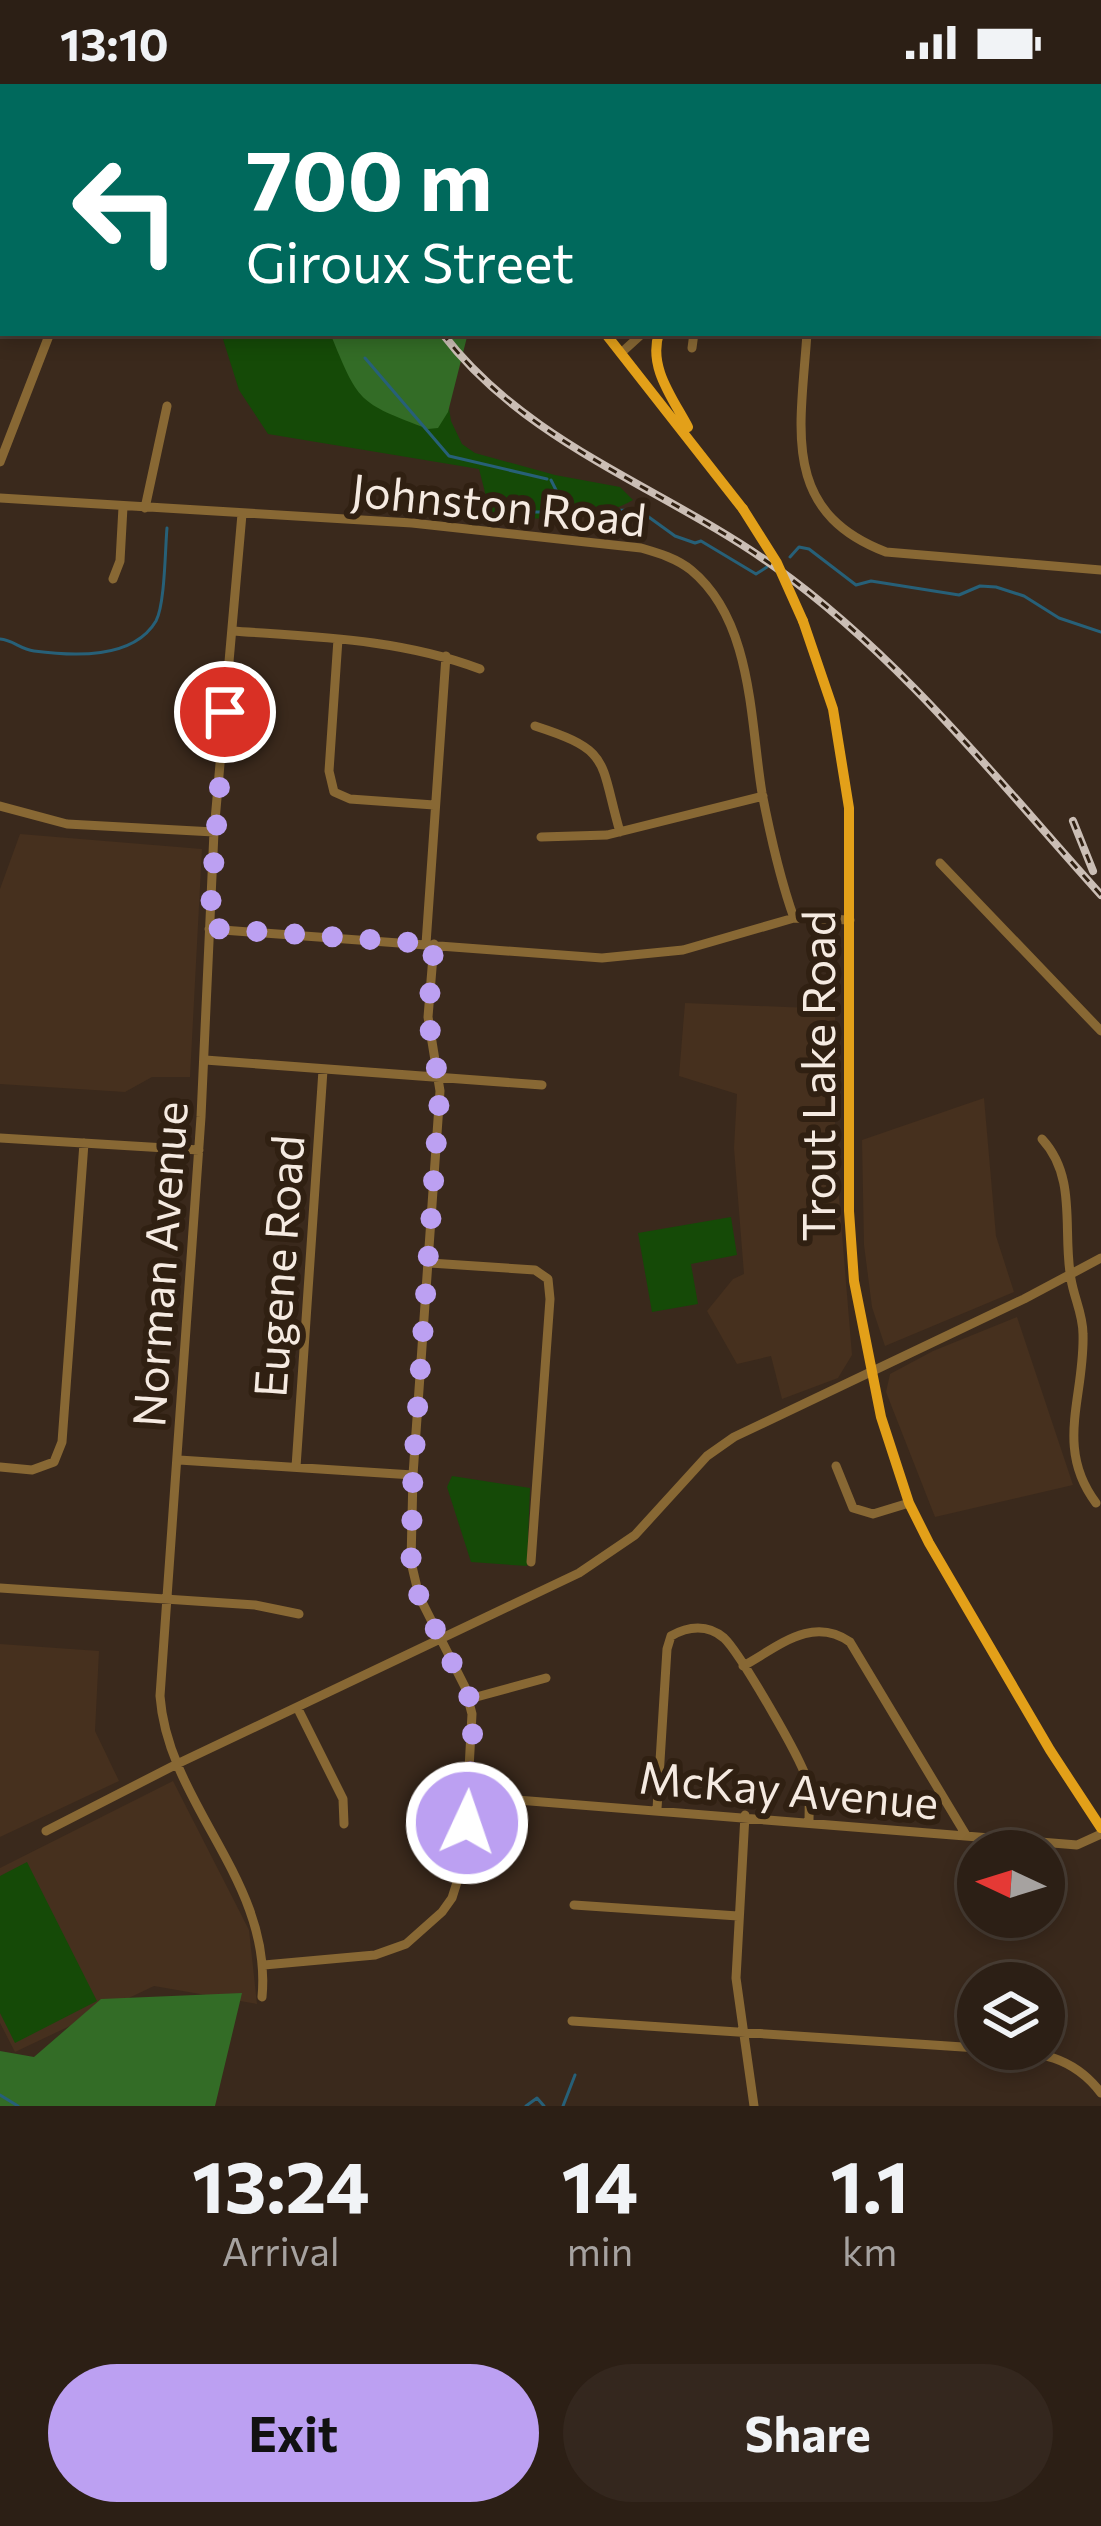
<!DOCTYPE html>
<style>
:root{--surface:#2c1f15;--page:#34271e;--text:#f1f3f6;--muted:#a6a2a0;--line:#483d34;--accent:#bca0f2}
body{margin:0;font-family:Commissioner,sans-serif;background:var(--page);color:var(--text);height:100vh;display:flex;flex-direction:column;font-size:45px;white-space:nowrap}
*{box-sizing:border-box;margin:0}
p{font-size:39px;color:var(--muted)}
.icon{flex:none;width:66px;height:66px;fill:none;stroke:currentColor;stroke-width:2;stroke-linecap:round;stroke-linejoin:round}
.map{position:relative;height:2022px;overflow:hidden}
.panel{display:flex;flex-direction:column;background:var(--surface);flex:1}
.panel>*{flex:none}
.hud{position:absolute;left:0px;top:0px;width:1101px;height:252px;box-shadow:0 6px 18px #0003,0 0 0 3px var(--line);background:#00695c;color:#fff;overflow:hidden}
.needle{width:78px;rotate:274deg}
.controls{position:absolute;left:957px;top:1746px;display:grid;gap:24px}
.controls a{display:grid;place-items:center;width:108px;height:108px;border-radius:50%;background:var(--surface);box-shadow:0 6px 18px #0003,0 0 0 3px var(--line);font-size:60px}
.pin{position:absolute;display:grid;place-items:center;width:102px;height:102px;color:#fff;margin:-51px;border:6px solid #fff;border-radius:50%;box-shadow:0 3px 12px #0007}
.me{position:absolute;width:132px;margin:-66px;rotate:3deg;stroke-linejoin:round;filter:drop-shadow(0 0 9px #0008)}
.turn{display:flex;align-items:center;gap:42px;height:252px;padding:0 48px;font-size:54px}
.turn .icon{width:156px;height:156px;stroke-width:2.5}
.turn b{display:block;font-size:84px;line-height:102px}
.eta{display:flex;justify-content:space-evenly;align-items:center;height:204px;text-align:center}
.eta b{font-size:72px;font-weight:700;line-height:84px}
.primary-button{display:flex;gap:24px;margin-top:auto;padding:24px 48px}
.primary-button a{flex:1;height:138px;border-radius:72px;background:var(--accent);color:#111;font-size:48px;font-weight:700;line-height:138px;text-align:center}
.primary-button a+a{background:var(--page);color:var(--text)}
.status{display:flex;justify-content:space-between;align-items:center;height:84px;padding:0 60px;background:var(--surface);direction:ltr}
.status svg{height:33px;fill:currentColor}
.map>svg:first-child{display:block}
.built{fill:#46301e}
.green{fill:#154a07}
.forest{fill:#336c26}
.lines{fill:none;stroke-linecap:round;stroke-linejoin:round}
.stream{stroke:#276078;stroke-width:3}
.minor{stroke:#886834;stroke-width:9}
.major{stroke:#e3a019;stroke-width:10}
.rail-casing{stroke:#cbbeb5;stroke-width:8}
.rail{stroke:#302012;stroke-width:3;stroke-dasharray:9;stroke-linecap:butt}
.major-bridge{stroke:#e3a019;stroke-width:10}
.route{stroke:#bca0f2;stroke-width:21;stroke-dasharray:0 37.8}
.labels{text-anchor:middle;dominant-baseline:central;stroke-width:12;stroke-linejoin:round;paint-order:stroke}
.street-label{font-size:45px;fill:#f5eae1;stroke:#302012}
</style>
<div class="status"><b>13:10</b><svg viewBox="0 0 49 12"><path d="M0 12V9h3v3zM5 12V6h3v6zM10 12V3h3v9zM15 12V0h3v12zM26 1h20v11H26zM47 4h2v5h-2z"/></svg></div>
<div class="map">
<svg width="1101" height="2022" viewBox="0 0 1101 2022">
<rect width="100%" height="100%" fill="#3a291c"/>
<path class="built" d="M20,750L202,765L190,993H152L125,1008L0,1000V805Z
M685,919L835,925V1065L852,1271L838,1294L782,1315L771,1272L737,1280L707,1227L733,1195L744,1190L734,1064L737,1010L679,992Z
M984,1014L996,1152L1014,1208L885,1262L872,1223L864,1161L862,1056Z
M1017,1233L1073,1401L935,1433L886,1308L890,1290L933,1267Z
M0,1560L99,1567L95,1647L119,1697L0,1753Z
M173,1697L249,1846L257,1920L154,1902L15,1968L0,1939V1784Z"/>
<path class="green" d="M221,249H438L451,337L462,360L475,369L555,391L620,403L633,416C589,441 540,435 491,432L479,385L268,350L239,306Z
M731,1133L737,1171L691,1180L698,1220L652,1228L638,1149Z
M452,1392L530,1404L527,1482L471,1478L447,1403Z
M27,1778L97,1917L15,1959L0,1929V1792Z"/>
<path class="forest" d="M330,249H468L448,328L438,344L428,345C357,318 359,319 330,249Z
M242,1909L215,2022H0V1967L34,1973L101,1915Z"/>
<g class="lines">
<path class="stream" d="M365,274L449,372L547,395
M551,396L563,420
M508,442L520,428H540L551,422L573,427L639,426L675,452L695,459L701,457L756,490L767,483
M790,473L799,463L809,465L856,501L871,497L959,511L980,502L996,503L1024,512L1059,534L1101,548
M0,555C13,556 20,565 34,567C72,572 133,576 156,537C165,520 165,466 167,444
M0,2011L18,2022
M526,2022L537,2014L544,2022
M563,2022L575,1991"/>
<path class="minor" d="M492,0L493,3
M192,3L193,0
M719,3V0
M824,3V0
M999,3L1000,0
M1098,235H1101
M807,249C801,343 779,427 886,468L1101,486
M692,264L694,249
M621,269L643,249
M0,378L50,249
M0,414L412,439L641,464C658,469 676,474 691,486C753,537 750,637 762,709C770,750 780,795 794,834
M145,424L167,322
M242,430L214,748L201,1033L160,1612C168,1721 273,1797 262,1913
M113,495L120,477L123,423
M232,547C317,553 401,555 480,585
M338,555L329,687L334,708L350,715L434,721
M535,642C612,667 599,675 620,748
M0,722L67,740L214,748
M541,753L607,751L763,712
M940,779L1101,947
M209,845L602,874L683,866L794,834L850,836
M426,860L446,572
M205,976L542,1001
M0,1054L199,1066
M1042,1055C1078,1094 1062,1147 1071,1195C1074,1214 1083,1230 1083,1250C1085,1312 1054,1363 1096,1419
M430,1179L535,1186L548,1195L550,1215L531,1478
M179,1376L413,1391
M836,1382L853,1424L873,1430L909,1419
M0,1383L32,1386L54,1378L62,1358L84,1059
M296,1383L323,986
M0,1504L255,1521L299,1530
M743,1582C777,1564 811,1531 850,1558L966,1751
M469,1615L546,1594
M297,1623L343,1715L344,1740
M469,1712L1077,1761L1101,1750
M657,1725L667,1565L671,1552C688,1542 708,1540 724,1554C739,1568 805,1680 808,1700C810,1712 809,1726 809,1738
M745,1731L736,1894L754,2022
M46,1747L177,1680L579,1489L635,1451L707,1372L734,1353L1024,1215L1101,1174
M574,1821L738,1832
M264,1881L375,1871L406,1860L442,1828L452,1814L464,1776L472,1630L465,1603L419,1512L411,1478L413,1391L440,1007L428,933L434,860
M572,1937L978,1964
M995,1965C1039,1968 1073,1972 1101,2009"/>
<path class="major" d="M418,0L420,3
M605,249L743,425
M659,249C648,283 672,313 688,343
M803,537L833,625L849,724V1127L854,1197L881,1333L909,1419L929,1459L1050,1666L1101,1744"/>
<g class="rail-casing">
<path id="rail" d="M324,0L325,3
M442,249C527,361 665,404 775,483C900,572 999,698 1101,811
M1073,737L1093,787"/>
</g>
<use href="#rail" class="rail"/>
<path class="major-bridge" d="M743,425L777,479L803,537"/>
</g>
<g class="lines">
<path class="route" d="M225,628L209,844L434,860L428,933L440,1006L413,1389L411,1478L419,1512L470,1615L473,1643L467,1739"/>
</g>
<g class="labels">
<g class="street-label">
<text transform="translate(499 419) rotate(6)">Johnston Road</text>
<text transform="translate(816 992) rotate(-90)">Trout Lake Road</text>
<text transform="translate(158 1180) rotate(-86)">Norman Avenue</text>
<text transform="translate(277 1182) rotate(-86)">Eugene Road</text>
<text transform="translate(789 1704) rotate(5)">McKay Avenue</text>
</g>
</g>
</svg>
<div class="controls">
<a><svg class="needle" viewBox="-14 -14 28 28"><path d="M0-13l5 13h-10z" fill="#e53935"/><path d="M0 13l5-13h-10z" fill="#a6a2a0"/></svg></a>
<a><svg class="icon" aria-label="layers" viewBox="0 0 24 24"><path d="M12 4l9 5-9 5-9-5zM3 14l9 5 9-5"/></svg></a>
</div>
<div class="pin" style="left:225px;top:628px;background:#d93025"><svg class="icon" aria-label="arrive" viewBox="0 0 24 24"><path d="M6 21V4h12l-3 4 3 4H6"/></svg></div>
<svg class="me" style="left:467px;top:1739px" viewBox="-20 -20 40 40"><circle r="17" fill="#bca0f2" stroke="#fff" stroke-width="3"/><path d="M0-11L8 9 0 5-8 9z" fill="#fff"/></svg>
<div class="hud">
<div class="turn"><svg class="icon" aria-label="left" viewBox="0 0 24 24"><path d="M17 20v-9H6M10 6l-5 5 5 5"/></svg><div><b>700 m</b>Giroux Street</div></div>
</div>
</div>
<section class="panel">
<div class="eta">
<div><b>13:24</b><p>Arrival</p></div>
<div><b>14</b><p>min</p></div>
<div><b>1.1</b><p>km</p></div>
</div>
<div class="primary-button"><a>Exit</a><a>Share</a></div>
</section>
